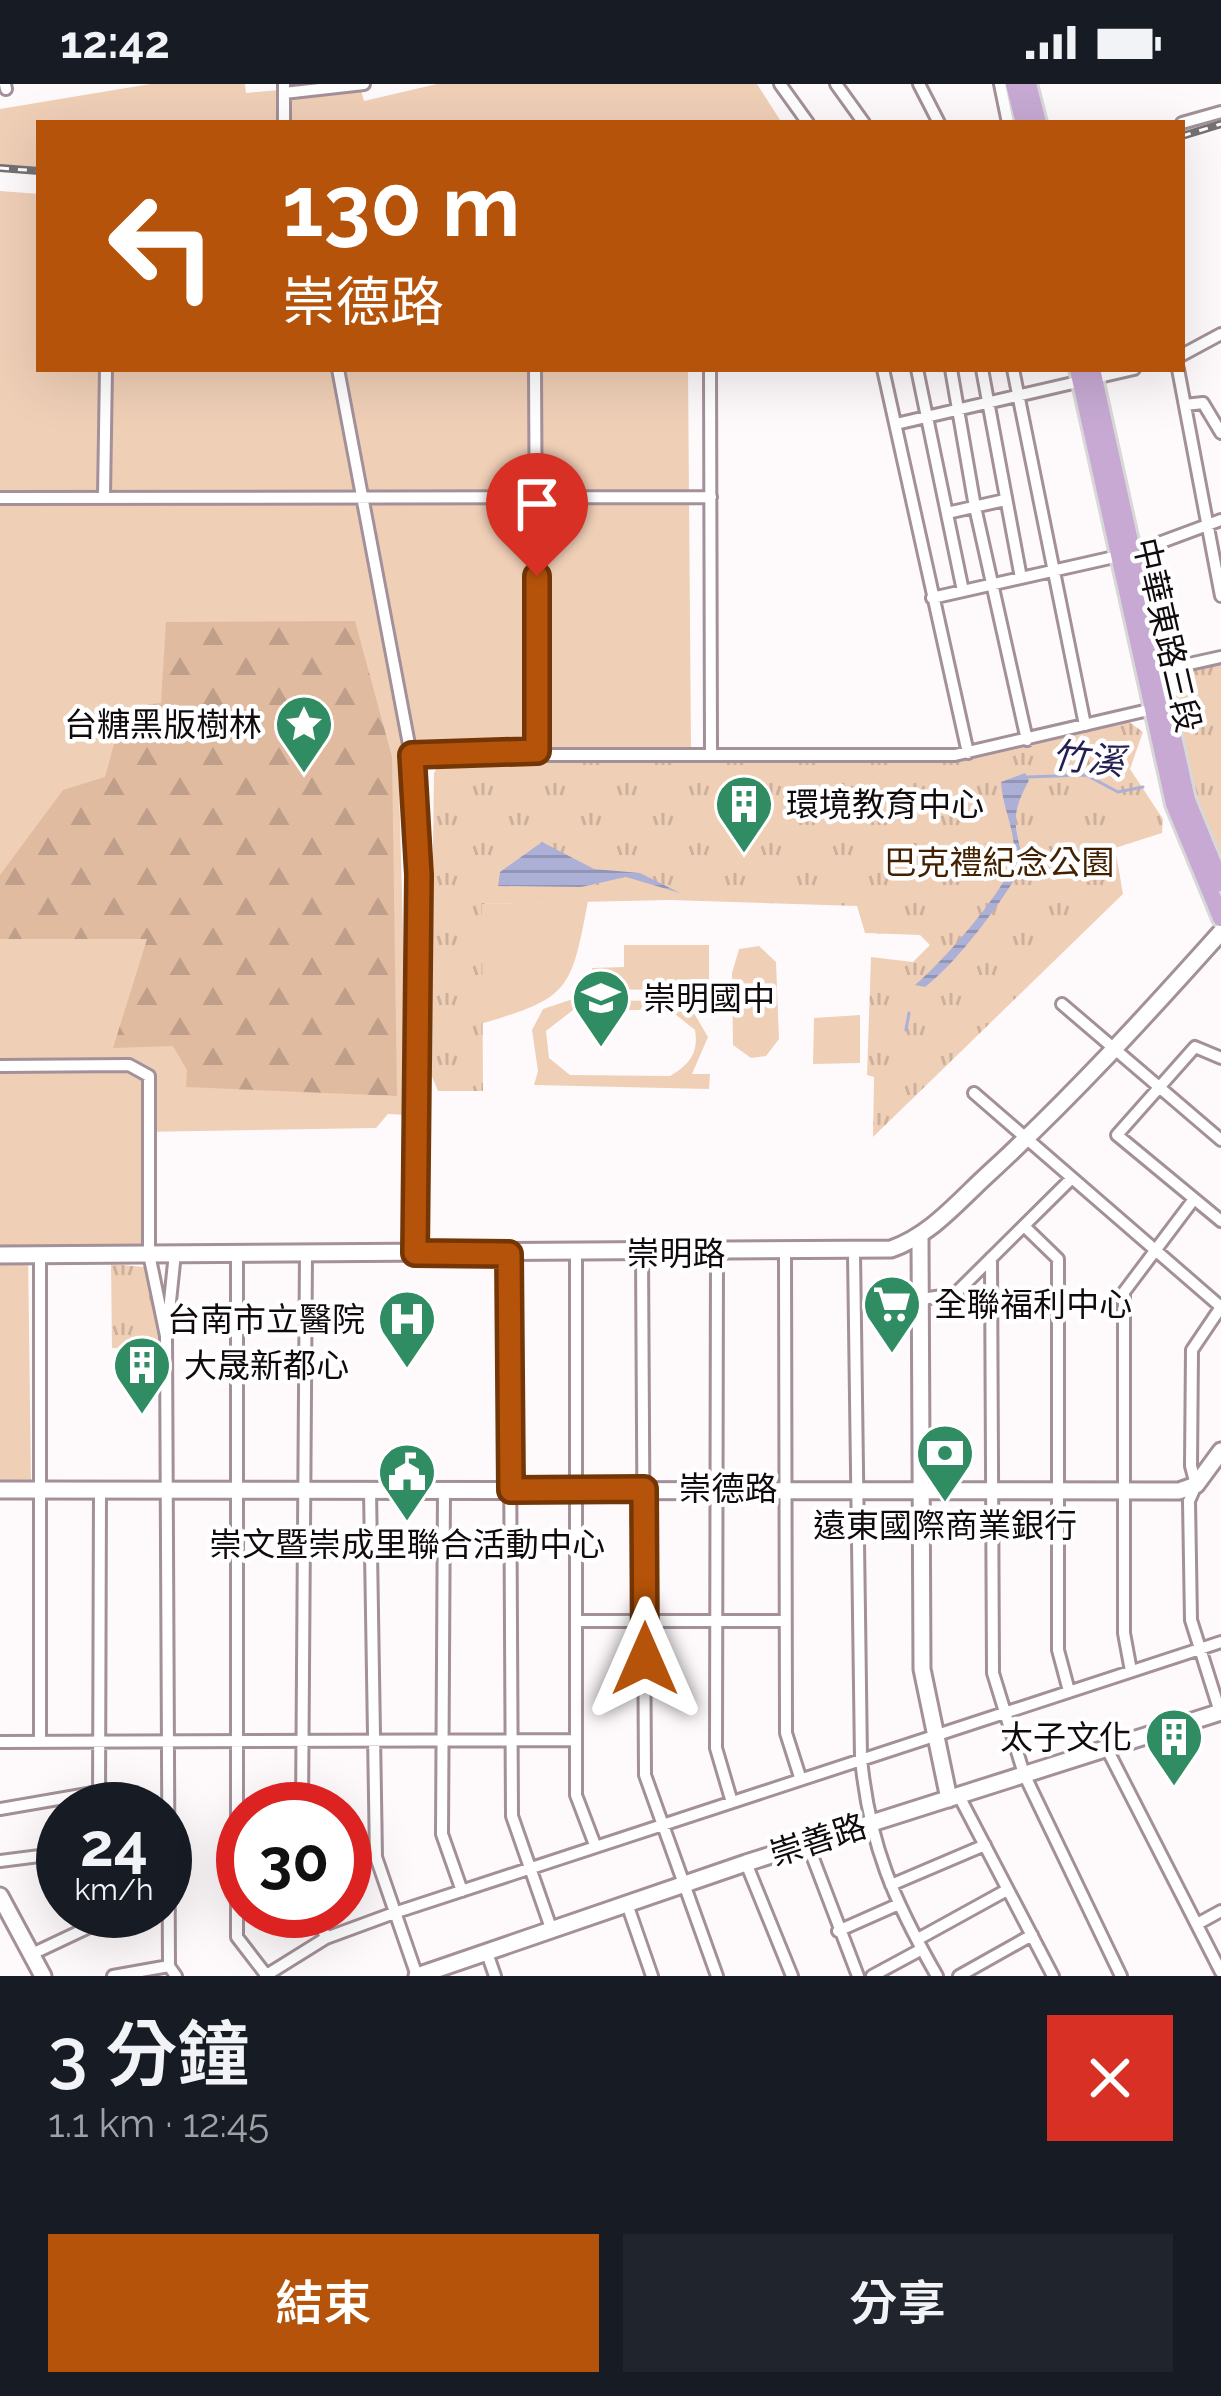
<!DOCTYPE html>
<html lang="zh-TW">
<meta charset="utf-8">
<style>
:root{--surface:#171b24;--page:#20242c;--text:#f1f3f6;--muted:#9ea1a6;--accent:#b45309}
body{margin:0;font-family:Raleway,"Noto Sans TC",sans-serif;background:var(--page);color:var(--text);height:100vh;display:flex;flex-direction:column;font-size:45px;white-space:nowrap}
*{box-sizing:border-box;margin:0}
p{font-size:39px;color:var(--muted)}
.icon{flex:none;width:66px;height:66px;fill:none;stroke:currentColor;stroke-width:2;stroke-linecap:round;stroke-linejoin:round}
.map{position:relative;height:1892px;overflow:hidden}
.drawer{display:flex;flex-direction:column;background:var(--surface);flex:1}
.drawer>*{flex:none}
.top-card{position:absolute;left:36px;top:36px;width:1149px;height:252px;border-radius:0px;box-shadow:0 12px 48px #0002;background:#b45309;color:#fff;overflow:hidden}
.speed{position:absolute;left:36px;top:1698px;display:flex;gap:24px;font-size:60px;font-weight:700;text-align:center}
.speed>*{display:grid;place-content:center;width:156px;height:156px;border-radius:50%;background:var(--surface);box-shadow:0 12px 48px #0002;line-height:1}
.speed small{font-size:30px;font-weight:400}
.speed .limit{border:18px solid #d22;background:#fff;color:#111}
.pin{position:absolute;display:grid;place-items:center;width:102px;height:102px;color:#fff;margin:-123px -51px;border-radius:50% 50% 50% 0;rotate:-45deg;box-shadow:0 0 12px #0007}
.pin .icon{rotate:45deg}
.me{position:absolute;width:132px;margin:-66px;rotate:0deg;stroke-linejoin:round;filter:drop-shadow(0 0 9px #0008)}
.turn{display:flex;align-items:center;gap:42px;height:252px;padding:0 48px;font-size:54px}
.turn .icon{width:156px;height:156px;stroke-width:2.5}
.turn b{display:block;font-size:84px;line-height:102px}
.round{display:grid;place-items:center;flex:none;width:126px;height:126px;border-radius:0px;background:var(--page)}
.overview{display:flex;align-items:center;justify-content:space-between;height:204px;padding:0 48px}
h1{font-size:72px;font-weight:600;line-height:90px}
.cta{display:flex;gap:24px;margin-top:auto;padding:24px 48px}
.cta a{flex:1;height:138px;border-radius:0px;background:var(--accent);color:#fff;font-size:48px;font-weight:600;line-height:138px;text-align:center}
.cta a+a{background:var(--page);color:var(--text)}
.status{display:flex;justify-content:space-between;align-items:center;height:84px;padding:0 60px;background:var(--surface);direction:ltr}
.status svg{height:33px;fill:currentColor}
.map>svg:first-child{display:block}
.grass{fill:#f0cfb7;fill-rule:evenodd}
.forest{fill:url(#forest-firs)}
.park{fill:url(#park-tufts)}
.water{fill:url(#water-rules)}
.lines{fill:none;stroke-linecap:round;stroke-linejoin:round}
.stream{stroke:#acafd6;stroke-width:3}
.street-casing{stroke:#a39098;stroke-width:16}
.secondary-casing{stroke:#a39098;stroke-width:21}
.primary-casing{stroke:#d9d8d8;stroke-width:22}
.street{stroke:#fff;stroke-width:10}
.secondary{stroke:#fff;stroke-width:15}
.primary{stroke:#c7a9d3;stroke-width:16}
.rail-casing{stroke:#757073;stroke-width:8}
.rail{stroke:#fff;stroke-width:3;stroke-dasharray:9;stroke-linecap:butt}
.route-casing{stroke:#753606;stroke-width:30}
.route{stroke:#b45309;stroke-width:21}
.labels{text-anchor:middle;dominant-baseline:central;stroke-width:9;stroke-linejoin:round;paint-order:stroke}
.street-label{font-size:33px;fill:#110b0e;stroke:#fff}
.poi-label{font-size:33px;fill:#110b0e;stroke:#fff;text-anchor:start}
.park-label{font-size:33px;fill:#432000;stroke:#fff}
.water-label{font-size:36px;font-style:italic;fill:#242152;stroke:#fff}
</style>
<div class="status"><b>12:42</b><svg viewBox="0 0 49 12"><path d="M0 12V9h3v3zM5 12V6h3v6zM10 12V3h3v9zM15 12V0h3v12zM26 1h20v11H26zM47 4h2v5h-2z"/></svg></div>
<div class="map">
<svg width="1221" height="1892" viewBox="0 0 1221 1892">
<defs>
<pattern id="forest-firs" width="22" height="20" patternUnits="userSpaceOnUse" patternTransform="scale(3)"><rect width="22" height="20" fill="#e0bba0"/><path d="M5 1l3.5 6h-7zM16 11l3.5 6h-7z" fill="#bf9f89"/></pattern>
<pattern id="park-tufts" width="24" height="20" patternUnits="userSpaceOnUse" patternTransform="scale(3)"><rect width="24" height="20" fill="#f0cfb7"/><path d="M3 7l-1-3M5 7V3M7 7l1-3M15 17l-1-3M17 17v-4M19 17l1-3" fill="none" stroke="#cdb09c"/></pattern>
<pattern id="water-rules" width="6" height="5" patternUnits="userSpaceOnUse" patternTransform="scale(3)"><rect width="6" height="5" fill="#acafd6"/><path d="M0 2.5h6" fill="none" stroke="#9395b6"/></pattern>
</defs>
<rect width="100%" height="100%" fill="#fefafc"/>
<path class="grass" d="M150,0H245L246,9L279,6L281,39H39V84L0,82V25Z
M437,0H757L782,39H288L287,11L360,3L364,17Z
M0,107L39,110V285H688L691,664H398L408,1031L388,1030L376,1044L142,1048L144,1165L28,1164L31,1399H0Z
M588,817C571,907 570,914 480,940L481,820Z
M624,861H709V905L592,906V884L624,883Z
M759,862L776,878L779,955L766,972L751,974L733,961L732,889L739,865Z
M570,916L667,917L691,924L708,953L692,990H710L709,1005L534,1001L538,987L532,946L543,925ZM573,926H670L695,946C699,969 689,981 670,992L570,991L549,974L546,947Z
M860,931V979L813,980L814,934Z"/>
<path class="forest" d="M355,537L392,673L397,1012L186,1003L187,986L173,962L113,964L147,855H0V791L63,706L105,693L124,624L161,619L166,538Z"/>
<path class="park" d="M1221,576V777L1192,700L1170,596L1178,586Z
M1125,635L1143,648L1130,685L1163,735L1162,749L1115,764L1123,810L873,1053L874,993L867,991L871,873L913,878L930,861L920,851L865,849L857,822L670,816L482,820L483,1007H438L430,988L434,689L439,680L549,672L974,674Z
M111,1180L145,1183L161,1265L112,1264Z"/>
<path class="water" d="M1025,689L1029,696C1010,732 1014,740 1024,779C1004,816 957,879 925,903L915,901C941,880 1013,799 1014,772C1016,747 1002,723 1001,698Z
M542,758L594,785L640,789L680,809L626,793L581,803L498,802L500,788Z"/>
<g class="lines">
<path class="stream" d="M1027,693L1086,691L1118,708L1143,703
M906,946L909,929"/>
<g class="street-casing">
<path id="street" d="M5,0L6,5
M284,0V39
M780,0L808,39
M836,0L864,39
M919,0L939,39
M1000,0L1008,39
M284,9L364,0
M1182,39L1221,28
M1182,271L1221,250
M338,285L418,708L415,1169
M535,285L537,667
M710,285L711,671
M883,285L968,669
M917,285L963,507
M951,285L975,423L1027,656
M982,285L1021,494
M1013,285L1085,641
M1178,285L1221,512
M1099,293L1134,285
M1185,321L1203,319L1221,349
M896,340L1073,299
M104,412L106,285
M0,414L711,413
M947,429L1005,416
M932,514L1132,469L1221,436
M1153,588L1221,573
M412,671H955L1157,624
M1062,920L1221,1056
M1221,974L1195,963L1117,1051L1221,1137
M0,982L129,981L149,992V1170L166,1252L169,1882L176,1892
M974,1009L1221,1223
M1024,1142L1058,1175V1566L1069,1607
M237,1169V1853L267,1892
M642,1169L645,1691L717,1892
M717,1169L716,1664L731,1715
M785,1169L786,1649L800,1693
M854,1169L861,1674C869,1760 894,1817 937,1892
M509,1170L512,1732L552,1847
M576,1170V1711L595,1761
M40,1171V1658
M991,1174L993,1589L1024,1690L1121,1892
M922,1215L955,1210L1072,1094
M168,1237L175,1169
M370,1406L376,1773L417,1892
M444,1406L442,1750L462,1807
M576,1537H785
M1131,1587L1124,1549V1208L1194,1115
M1220,1628L1191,1536L1189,1417L1196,1401L1191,1382L1192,1266L1221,1223
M0,1658L575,1656
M1106,1663L1221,1888
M959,1712L1053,1892
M0,1725L99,1708
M99,1725L100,1406
M302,1725L306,1169
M808,1761L858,1892
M0,1777L63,1769
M746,1779L792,1892
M891,1801L985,1761
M627,1820L652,1892
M316,1827L326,1854
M1199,1839L1221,1827
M838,1847L899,1820
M918,1855L1007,1806
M487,1869L495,1892
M32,1870L121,1828L169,1827
M113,1892L169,1882
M265,1892L326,1854L394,1829L1221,1558
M872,1892L922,1865
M959,1892L1032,1851"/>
</g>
<g class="secondary-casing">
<path id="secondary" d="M920,1153L922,1585L949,1715
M0,1171L891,1165C929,1152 956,1120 985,1093C1069,1016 1145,933 1221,848
M0,1406L1179,1407L1196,1401L1221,1367
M0,1812L43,1892
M417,1892L746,1779L1221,1628"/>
</g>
<g class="primary-casing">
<path id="primary" d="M1014,0L1024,39
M1028,0L1038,39
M1078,285L1174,720L1221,834
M1092,285L1187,716L1221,799"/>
</g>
<use href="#street" class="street"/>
<use href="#secondary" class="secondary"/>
<use href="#primary" class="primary"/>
<g class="rail-casing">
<path id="rail" d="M1182,52L1221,40
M0,84L39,87"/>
</g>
<use href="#rail" class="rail"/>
</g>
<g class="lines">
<g class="route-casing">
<path id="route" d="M537,492V667L412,671L419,791L415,1169L509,1170L511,1406L644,1405L645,1575"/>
</g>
<use href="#route" class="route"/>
</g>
<defs>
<g id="sight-pin" transform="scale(3)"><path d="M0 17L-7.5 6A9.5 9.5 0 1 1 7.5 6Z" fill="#308c62" stroke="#fff"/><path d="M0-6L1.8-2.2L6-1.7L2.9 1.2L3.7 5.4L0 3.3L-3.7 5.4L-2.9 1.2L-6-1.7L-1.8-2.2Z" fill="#fff"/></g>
<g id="building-pin" transform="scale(3)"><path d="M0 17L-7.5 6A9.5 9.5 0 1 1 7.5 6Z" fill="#308c62" stroke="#fff"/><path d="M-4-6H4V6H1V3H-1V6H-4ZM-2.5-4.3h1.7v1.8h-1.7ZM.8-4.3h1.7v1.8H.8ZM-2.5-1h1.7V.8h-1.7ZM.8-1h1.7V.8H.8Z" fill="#fff"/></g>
<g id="school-pin" transform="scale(3)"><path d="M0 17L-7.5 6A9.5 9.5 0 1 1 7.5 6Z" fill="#308c62" stroke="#fff"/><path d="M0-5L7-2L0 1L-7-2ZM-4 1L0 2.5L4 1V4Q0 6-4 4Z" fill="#fff"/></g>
<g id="supermarket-pin" transform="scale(3)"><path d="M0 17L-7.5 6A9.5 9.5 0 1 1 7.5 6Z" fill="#308c62" stroke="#fff"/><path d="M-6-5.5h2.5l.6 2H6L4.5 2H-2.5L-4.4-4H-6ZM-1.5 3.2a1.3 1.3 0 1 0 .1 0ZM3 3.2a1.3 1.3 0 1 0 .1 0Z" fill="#fff"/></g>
<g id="hospital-pin" transform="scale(3)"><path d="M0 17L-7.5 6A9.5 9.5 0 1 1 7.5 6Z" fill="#308c62" stroke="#fff"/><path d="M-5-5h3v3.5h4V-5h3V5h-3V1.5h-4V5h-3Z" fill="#fff"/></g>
<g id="bank-pin" transform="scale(3)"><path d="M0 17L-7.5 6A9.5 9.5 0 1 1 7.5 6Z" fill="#308c62" stroke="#fff"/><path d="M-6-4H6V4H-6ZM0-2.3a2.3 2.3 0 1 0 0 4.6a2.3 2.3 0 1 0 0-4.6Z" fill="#fff"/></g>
<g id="civic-pin" transform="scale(3)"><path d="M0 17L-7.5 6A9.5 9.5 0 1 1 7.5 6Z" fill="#308c62" stroke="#fff"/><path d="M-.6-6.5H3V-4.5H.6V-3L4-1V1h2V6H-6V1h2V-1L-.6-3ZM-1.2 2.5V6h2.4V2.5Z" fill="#fff"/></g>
</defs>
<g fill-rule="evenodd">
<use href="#sight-pin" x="304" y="640"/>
<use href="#building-pin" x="744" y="720"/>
<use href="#school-pin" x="601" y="914"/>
<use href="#supermarket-pin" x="892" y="1220"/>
<use href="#hospital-pin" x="407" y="1235"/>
<use href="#building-pin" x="142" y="1281"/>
<use href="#bank-pin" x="945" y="1369"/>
<use href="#civic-pin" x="407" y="1388"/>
<use href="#building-pin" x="1174" y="1653"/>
</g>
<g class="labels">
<g class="street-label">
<text transform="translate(1167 551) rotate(77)">中華東路三段</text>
<text x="676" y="1169">崇明路</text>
<text x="728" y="1404">崇德路</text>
<text transform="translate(818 1756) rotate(-18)">崇善路</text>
</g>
<g class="poi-label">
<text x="262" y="640" text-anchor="end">台糖黑版樹林</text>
<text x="786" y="720">環境教育中心</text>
<text x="643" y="914">崇明國中</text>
<text x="934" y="1220">全聯福利中心</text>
<text x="365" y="1235" text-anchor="end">台南市立醫院</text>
<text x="184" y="1281">大晟新都心</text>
<text x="945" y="1441" text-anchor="middle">遠東國際商業銀行</text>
<text x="407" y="1460" text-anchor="middle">崇文暨崇成里聯合活動中心</text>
<text x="1132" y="1653" text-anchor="end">太子文化</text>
</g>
<g class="park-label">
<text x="999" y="778">巴克禮紀念公園</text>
</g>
<g class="water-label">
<text transform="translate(1088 674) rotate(6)">竹溪</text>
</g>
</g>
</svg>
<div class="speed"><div>24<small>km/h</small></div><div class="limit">30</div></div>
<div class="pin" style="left:537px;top:492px;background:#d93025"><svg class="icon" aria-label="arrive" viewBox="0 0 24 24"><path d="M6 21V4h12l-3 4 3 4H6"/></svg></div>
<svg class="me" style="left:645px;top:1575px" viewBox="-20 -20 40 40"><path d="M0-17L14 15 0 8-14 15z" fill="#b45309" stroke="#fff" stroke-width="4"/></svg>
<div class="top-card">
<div class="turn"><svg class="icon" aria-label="left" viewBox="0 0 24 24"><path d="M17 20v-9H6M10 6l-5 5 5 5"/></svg><div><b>130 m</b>崇德路</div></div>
</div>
</div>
<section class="drawer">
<div class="overview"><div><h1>3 分鐘</h1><p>1.1 km · 12:45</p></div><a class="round" style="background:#d93025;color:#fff"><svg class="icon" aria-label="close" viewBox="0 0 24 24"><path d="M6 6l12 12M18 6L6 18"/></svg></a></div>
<div class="cta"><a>結束</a><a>分享</a></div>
</section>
